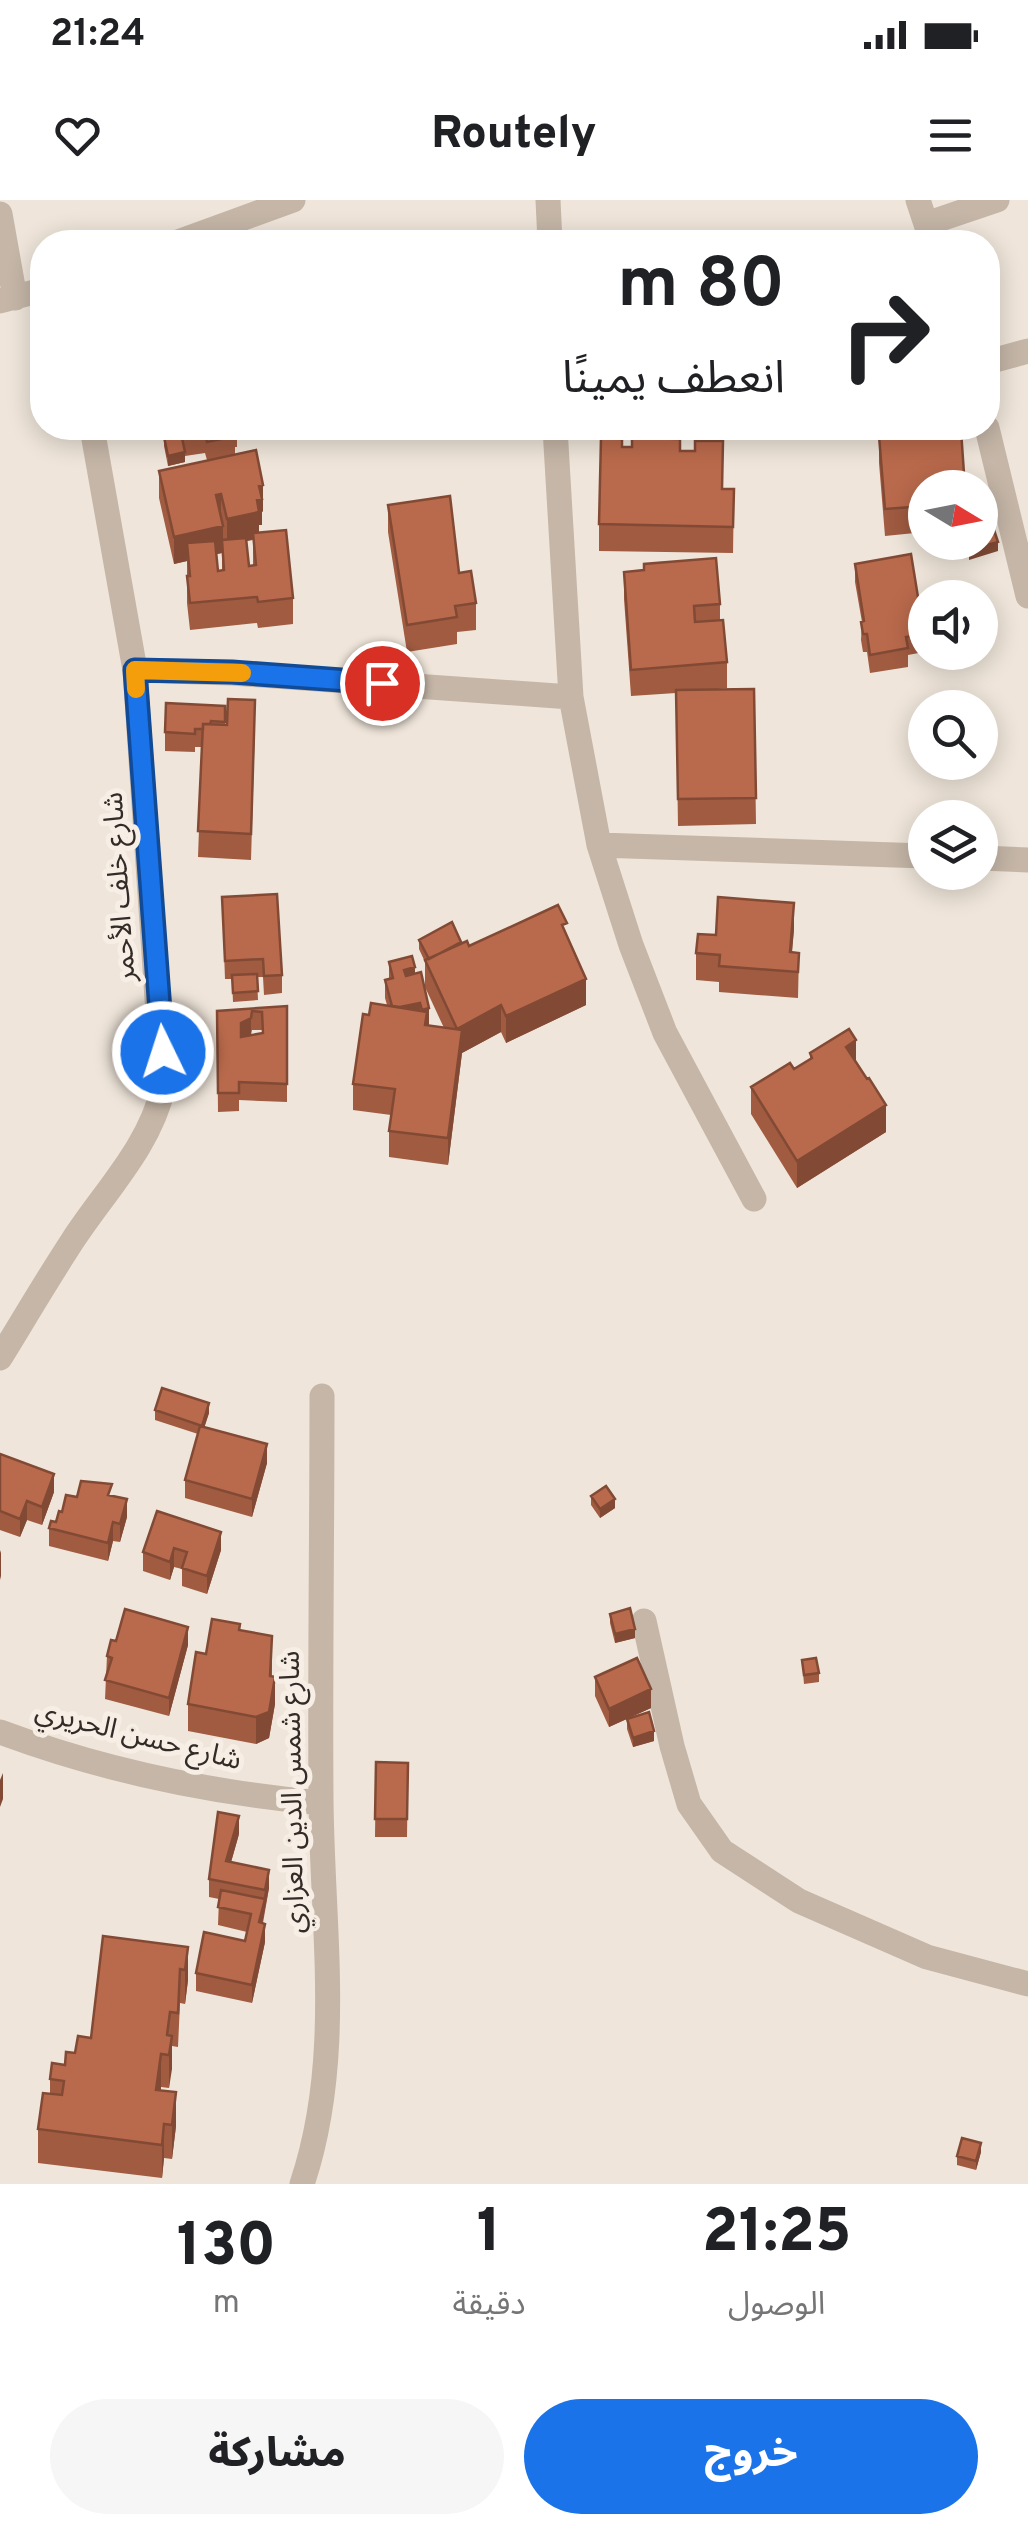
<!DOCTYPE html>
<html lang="ar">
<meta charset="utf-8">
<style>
:root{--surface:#fff;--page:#f6f6f6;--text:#202124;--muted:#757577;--accent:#1a73e8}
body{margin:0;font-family:Overpass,"Noto Sans Arabic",sans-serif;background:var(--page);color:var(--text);direction:rtl;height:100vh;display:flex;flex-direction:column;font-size:38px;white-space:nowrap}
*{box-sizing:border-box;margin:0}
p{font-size:32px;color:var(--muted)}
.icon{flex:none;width:55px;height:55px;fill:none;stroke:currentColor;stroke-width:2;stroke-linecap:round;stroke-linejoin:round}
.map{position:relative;height:1984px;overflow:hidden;direction:ltr}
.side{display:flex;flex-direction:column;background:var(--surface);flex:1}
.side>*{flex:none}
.hud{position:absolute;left:30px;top:30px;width:970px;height:210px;border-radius:40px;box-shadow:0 5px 25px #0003;direction:rtl;background:#fff;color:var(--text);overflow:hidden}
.needle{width:65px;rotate:100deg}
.fabs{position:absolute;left:908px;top:270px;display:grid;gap:20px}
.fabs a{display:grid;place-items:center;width:90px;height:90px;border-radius:50%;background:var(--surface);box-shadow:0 5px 25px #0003;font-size:50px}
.pin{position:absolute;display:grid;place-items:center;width:85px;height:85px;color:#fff;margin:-42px;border:5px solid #fff;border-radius:50%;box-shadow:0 2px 10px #0007}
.me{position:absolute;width:110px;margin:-55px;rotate:356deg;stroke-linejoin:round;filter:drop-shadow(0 0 8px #0008)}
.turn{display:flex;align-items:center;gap:35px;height:210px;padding:0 50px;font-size:45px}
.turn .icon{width:130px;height:130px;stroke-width:2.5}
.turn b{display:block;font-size:70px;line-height:85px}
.eta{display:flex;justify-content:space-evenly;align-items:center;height:170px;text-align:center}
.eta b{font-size:60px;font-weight:800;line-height:70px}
.button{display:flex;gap:20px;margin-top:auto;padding:20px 50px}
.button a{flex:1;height:115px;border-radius:60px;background:var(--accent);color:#fff;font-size:40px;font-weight:800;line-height:115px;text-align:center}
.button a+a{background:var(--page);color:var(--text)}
.status{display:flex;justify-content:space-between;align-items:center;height:70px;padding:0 50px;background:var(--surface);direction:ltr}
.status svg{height:28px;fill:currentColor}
header{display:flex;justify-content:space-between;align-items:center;height:130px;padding:0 50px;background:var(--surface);font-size:45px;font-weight:800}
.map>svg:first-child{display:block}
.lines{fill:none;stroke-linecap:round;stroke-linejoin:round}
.minor{stroke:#c5b6a7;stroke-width:25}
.wall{fill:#a05b41;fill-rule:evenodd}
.shaded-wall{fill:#824a35}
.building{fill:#ba6a4c;stroke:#824a35;stroke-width:2.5;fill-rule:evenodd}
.route-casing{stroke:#114b97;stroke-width:25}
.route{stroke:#1a73e8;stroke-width:18}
.slow{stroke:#f59e0b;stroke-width:18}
.labels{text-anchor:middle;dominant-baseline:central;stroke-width:10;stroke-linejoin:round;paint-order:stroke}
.street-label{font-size:28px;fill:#332b27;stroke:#f7efe5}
</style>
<div class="status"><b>21:24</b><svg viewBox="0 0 49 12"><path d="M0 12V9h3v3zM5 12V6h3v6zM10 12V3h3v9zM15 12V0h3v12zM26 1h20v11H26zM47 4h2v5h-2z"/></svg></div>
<header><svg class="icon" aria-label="menu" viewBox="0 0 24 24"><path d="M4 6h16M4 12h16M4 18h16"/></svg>Routely<svg class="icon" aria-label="heart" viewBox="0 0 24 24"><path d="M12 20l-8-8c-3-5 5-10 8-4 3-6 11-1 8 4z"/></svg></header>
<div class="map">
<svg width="1028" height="1984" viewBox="0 0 1028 1984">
<rect width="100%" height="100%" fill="#efe5da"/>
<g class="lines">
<path class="minor" d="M548,0L550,42
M918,0L932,42
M0,14L15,98
M926,24L997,0
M178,42L293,0
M0,101L42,90
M988,162L1028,151
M555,228L571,497L599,645L631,745L665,833L754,999
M987,228L1028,396
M135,470L232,473L571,497
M599,645L925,656
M980,658L1028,660
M0,1158C24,1119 48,1078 73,1040C105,991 150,946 163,888L135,470L92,228
M644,1421L672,1546L689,1604L722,1651L799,1701L927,1757L1028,1784
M0,1532C102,1570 213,1593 321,1603
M302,1984C344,1859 322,1729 321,1599C320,1465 322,1331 322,1196"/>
</g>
<path class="wall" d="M181,228H237V247H235V254L263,311L262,312V325H259V332L293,398V424L258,428L257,423L190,430L187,403V361L174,364L159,298V271L207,260L205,253L185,256V254V262L168,266L164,246V237L183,243ZM253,340V365L249,366L246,341ZM222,353V371H218L217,354Z
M266,228H345V234L266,237Z
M626,228H728V233L626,230Z
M926,233L925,332L885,336L879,263V236Z
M622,247L680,251L722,289H734L733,353L599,351V324Z
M388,305L459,373L476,403V430L457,432V444L407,452L388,332Z
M855,364L924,434V452L908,455V467L870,473L867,452H863L861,440L862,422L855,382Z
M624,372L720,404V420L727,462V488L708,490L754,489L756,624L678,626L676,493L631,496L624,399Z
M225,506V525L255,526L251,660L198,657L202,547H195V552L165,551V532Z
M222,697L282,775V793L264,795L263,777H257L258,800L233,802L232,779H225Z
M794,729L792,753H799L798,798L719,792V782L696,780V753L716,735Z
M567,736L586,805L506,843L501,832L462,853L448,965L389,957V931L391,915L353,910V884L369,815L387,805L385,798V780L389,779V762L415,774L429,826L444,828L425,787V762L419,749V740L461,742L469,746Z
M287,806V902L239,900V911L218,912L217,811ZM252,830H262V833L251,835Z
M810,853L856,863L886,932L797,988L751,914V887L794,869L810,859Z
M155,1210L209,1213L204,1227L267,1263L252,1317L185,1298V1280L198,1234L155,1220Z
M0,1254L54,1292L42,1325L27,1320L20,1337L0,1330Z
M112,1296L127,1317L120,1342L113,1341L108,1361L49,1346V1328L77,1297Z
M591,1296L615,1308L600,1318L591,1305Z
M157,1311L221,1350L207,1394L182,1386V1369L174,1367L170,1380L143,1371V1352Z
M610,1414L635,1438L615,1443L610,1423Z
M240,1430L272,1462V1477L275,1504L269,1538L256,1544L188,1531V1504L206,1454Z
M188,1445L169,1516L105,1499L107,1456Z
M802,1460L819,1473V1482L804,1484Z
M595,1477L651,1508L609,1527L595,1496Z
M627,1519L654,1541L633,1547L627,1529Z
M376,1562L408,1563L407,1637H375Z
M239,1634L231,1662L269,1688L263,1723L265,1742L252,1803L196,1791V1773L245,1741L247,1732L218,1725L219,1699L209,1697V1679Z
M188,1747V1780L185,1804L180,1803L178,1847L172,1846L169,1888L161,1887V1891L176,1926L172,1959L164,1958L162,1978L38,1963V1929L50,1894V1879L91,1838Z
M981,1952L976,1970L957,1965V1956Z"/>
<path class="shaded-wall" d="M185,252V262L168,266V256Z
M263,285V311L262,312V325H259V338L227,346V319L259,286Z
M221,294V320L216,295Z
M223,326V353L222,340V353L188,360L187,343V361L174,364V337Z
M998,342V351L969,360V350Z
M794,703V729L790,771V752Z
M415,767V786L404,788V770Z
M586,779V805L506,843V816Z
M420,803V821L392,809Z
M501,805V832L462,853L448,965V938L457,829Z
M429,808V826L427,838L422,810Z
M251,818V836L241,841V823Z
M856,840V867L846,847Z
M886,905V932L797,988V961Z
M209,1203V1213L202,1235V1226Z
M267,1244V1263L252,1317V1299Z
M54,1274V1292L42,1325V1307Z
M127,1299V1317L120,1342V1324Z
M615,1299V1308L600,1318V1309Z
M27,1301V1320L20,1337V1319Z
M113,1322V1341L108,1361V1343Z
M221,1332V1350L207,1394V1376Z
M174,1348V1367L170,1380V1362Z
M1,1350V1376L0,1380V1353Z
M188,1427V1445L169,1516V1498Z
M635,1429V1438L615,1443V1434Z
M275,1477V1504L269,1538L256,1544V1517Z
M651,1489V1508L609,1527V1509Z
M654,1531V1541L633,1547V1538Z
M3,1573V1599L0,1607V1580Z
M239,1616V1634L226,1680V1661Z
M269,1670V1688L259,1740V1722Z
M265,1724V1742L252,1803V1785Z
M188,1747V1780L185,1804V1770Z
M172,1836V1869L169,1888V1855Z
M161,1854V1887L156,1924V1890Z
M176,1892V1926L172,1959V1925Z
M164,1924V1958L162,1978V1945Z
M981,1943V1952L976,1970V1961Z"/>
<path class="building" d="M183,228H237L234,229L235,236L207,242L205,234L185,238Z
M925,228L926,233L961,230L965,288H925V306L885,309L879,236L907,235L906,229Z
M181,233L185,252L168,256L164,237Z
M601,238L622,239V247H632V238L680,239V251H695V241H723L722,289H734L733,327L599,324Z
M256,250L263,285L259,286L262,299L257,300L259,312L227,319L221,294L216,295L223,326L174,337L159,271Z
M450,296L459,373L471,371L476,403L455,406L457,417L407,425L388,305Z
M990,318L998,342L969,350L967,342H980V321Z
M286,330L293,398L258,402L257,397L190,403L187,376H190L187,343L215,341L218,371L224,370L222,340L246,338L249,366L256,365L253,333Z
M911,354L924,434L906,437L908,448L870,455L867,434H863L861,422L864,421L855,364Z
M716,358L720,404L694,406L695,422L723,420L727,462L631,470L624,372L644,370V364Z
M754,489L756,598L678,599L676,490Z
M228,499L255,500L251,634L198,631L203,524L227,525Z
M166,503L225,506V522L211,521L210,524H203V529H195V534L165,532Z
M277,694L282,775L264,776L263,759L225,761L222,697Z
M718,697L794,703L790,752L799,753L798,772L719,766L720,755L696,753L698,734L716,735Z
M558,705L567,723L562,725L586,779L506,816L501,805L457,829L425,760L467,741L469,746Z
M452,722L461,742L429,759L419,740Z
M412,756L415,767L404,770L406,776L421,772L429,808L422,810L420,803L400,807L392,806L385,780L393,778L389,762Z
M257,774L258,791L233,793L232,775Z
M371,803L427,812L425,825L462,830L448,938L389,931L395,889L353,884L363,814L369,815Z
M287,806V884L239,882V893H218L217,811ZM252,811L262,812L263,833L241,837V823L251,818Z
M849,829L856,840L846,847L867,879L869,878L886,905L797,961L751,887L790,863L794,869L812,858L810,853Z
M162,1188L209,1203L202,1226L155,1210Z
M200,1226L267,1244L252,1299L185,1280Z
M0,1254L54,1274L42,1307L27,1301L20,1319L0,1311Z
M81,1281L112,1284L108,1295L127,1299L120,1324L113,1322L108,1343L49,1328L51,1321L56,1322L59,1311L62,1312L66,1295L77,1297Z
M606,1286L615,1299L600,1309L591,1296Z
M157,1311L221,1332L207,1376L182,1368L187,1352L174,1348L170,1362L143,1352Z
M630,1408L635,1429L615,1434L610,1414Z
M125,1409L188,1427L169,1498L105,1480L112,1458L107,1456L111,1440L116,1441Z
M212,1419L240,1424L239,1430L272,1436L270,1476L275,1477L269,1512L256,1517L188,1504L196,1452L206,1454Z
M637,1458L651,1489L609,1509L595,1477Z
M816,1458L819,1473L804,1475L802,1460Z
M649,1512L654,1531L633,1538L627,1519Z
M376,1562L408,1563L407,1619H375Z
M218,1612L239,1616L226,1661L269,1670L265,1690L209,1679Z
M221,1690L265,1699L259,1722L265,1724L252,1785L196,1773L204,1732L245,1741L251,1714L218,1707Z
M103,1736L188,1747L185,1770L180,1769L178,1813L170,1812L167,1835L172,1836L169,1855L161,1854L156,1890L176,1892L172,1925L164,1924L162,1945L38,1929L43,1893L62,1895L64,1881L50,1879L52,1863L65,1865L66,1852L75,1853L78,1836L91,1838Z
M962,1938L981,1943L976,1961L957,1956Z"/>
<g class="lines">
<g class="route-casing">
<path id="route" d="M163,852L135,470L232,472L382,483"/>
</g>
<use href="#route" class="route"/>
<path class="slow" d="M136,489L135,470L242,473"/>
</g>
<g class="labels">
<g class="street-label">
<text transform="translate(121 687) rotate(-94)">شارع خلف الأحمر</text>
<text transform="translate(138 1537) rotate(14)">شارع حسن الحريري</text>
<text transform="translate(294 1592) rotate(-91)">شارع شمس الدين العزاري</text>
</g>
</g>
</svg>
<div class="fabs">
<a><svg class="needle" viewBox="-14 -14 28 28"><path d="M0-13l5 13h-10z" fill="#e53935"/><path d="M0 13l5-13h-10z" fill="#757577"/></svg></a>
<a><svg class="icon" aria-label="sound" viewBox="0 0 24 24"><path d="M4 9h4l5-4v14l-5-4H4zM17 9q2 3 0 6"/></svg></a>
<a><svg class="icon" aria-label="search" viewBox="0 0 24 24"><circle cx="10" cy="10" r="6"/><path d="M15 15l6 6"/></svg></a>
<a><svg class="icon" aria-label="layers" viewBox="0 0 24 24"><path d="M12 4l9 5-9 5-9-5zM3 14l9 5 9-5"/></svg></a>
</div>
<div class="pin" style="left:382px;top:483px;background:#d93025"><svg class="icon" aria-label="arrive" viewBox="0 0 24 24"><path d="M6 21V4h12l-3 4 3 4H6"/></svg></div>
<svg class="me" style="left:163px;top:852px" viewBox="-20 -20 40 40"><circle r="17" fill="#1a73e8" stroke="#fff" stroke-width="3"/><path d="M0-11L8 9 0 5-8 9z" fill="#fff"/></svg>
<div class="hud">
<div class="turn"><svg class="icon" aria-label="right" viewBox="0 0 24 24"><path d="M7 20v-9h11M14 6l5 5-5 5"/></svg><div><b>80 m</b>انعطف يمينًا</div></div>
</div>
</div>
<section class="side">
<div class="eta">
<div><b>21:25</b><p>الوصول</p></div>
<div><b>1</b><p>دقيقة</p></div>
<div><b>130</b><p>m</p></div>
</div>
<div class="button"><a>خروج</a><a>مشاركة</a></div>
</section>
